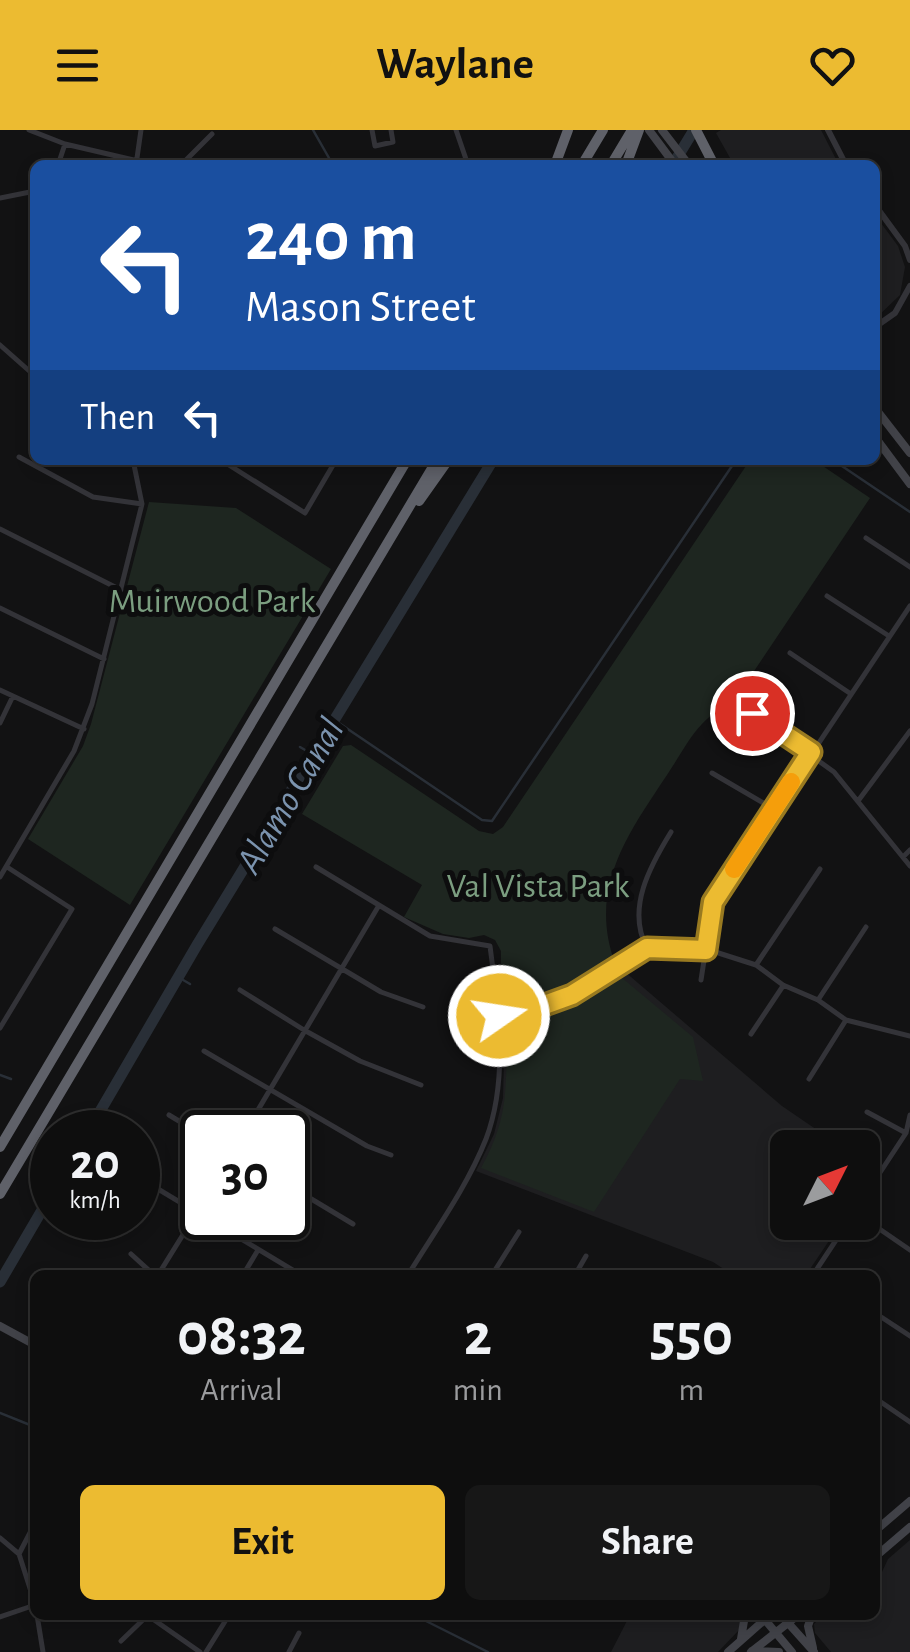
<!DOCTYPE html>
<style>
:root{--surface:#0e0e0e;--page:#171717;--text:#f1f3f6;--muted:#9b9c9e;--line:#2e2e2e;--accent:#ecbb31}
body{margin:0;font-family:"Alegreya Sans",sans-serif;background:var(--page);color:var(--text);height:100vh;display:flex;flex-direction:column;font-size:38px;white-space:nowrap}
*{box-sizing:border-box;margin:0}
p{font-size:32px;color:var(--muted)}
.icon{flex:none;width:55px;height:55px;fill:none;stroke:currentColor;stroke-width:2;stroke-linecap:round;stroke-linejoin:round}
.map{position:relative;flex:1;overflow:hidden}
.sheet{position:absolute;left:30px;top:1140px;width:850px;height:350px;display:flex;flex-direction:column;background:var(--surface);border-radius:15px;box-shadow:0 5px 15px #0003,0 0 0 2px var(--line)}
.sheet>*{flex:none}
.guide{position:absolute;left:30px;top:30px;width:850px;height:305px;border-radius:15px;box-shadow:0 5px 15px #0003,0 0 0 2px var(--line);background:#1a4fa0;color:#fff;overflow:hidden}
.needle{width:65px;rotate:48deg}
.tools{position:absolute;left:770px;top:1000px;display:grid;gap:20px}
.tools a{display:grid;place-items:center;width:110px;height:110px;border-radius:15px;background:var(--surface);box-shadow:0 5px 15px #0003,0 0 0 2px var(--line);font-size:50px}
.speed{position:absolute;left:30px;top:980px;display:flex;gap:20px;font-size:50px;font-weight:700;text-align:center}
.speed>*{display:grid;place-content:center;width:130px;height:130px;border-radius:50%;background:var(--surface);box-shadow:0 5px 15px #0003,0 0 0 2px var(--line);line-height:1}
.speed small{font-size:25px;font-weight:400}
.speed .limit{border:5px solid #111;border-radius:15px;background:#fff;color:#111}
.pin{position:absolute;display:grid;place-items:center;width:85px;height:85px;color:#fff;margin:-42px;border:5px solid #fff;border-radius:50%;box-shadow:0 2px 10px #0007}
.me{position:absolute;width:110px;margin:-55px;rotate:77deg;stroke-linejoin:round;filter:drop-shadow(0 0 8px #0008)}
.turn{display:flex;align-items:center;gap:35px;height:210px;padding:0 50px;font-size:45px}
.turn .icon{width:130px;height:130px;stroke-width:2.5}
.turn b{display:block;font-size:70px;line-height:85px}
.then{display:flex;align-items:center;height:95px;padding:0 50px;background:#0003;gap:20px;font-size:38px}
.eta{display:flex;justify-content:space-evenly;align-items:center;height:170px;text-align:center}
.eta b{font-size:60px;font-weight:700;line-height:70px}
.cta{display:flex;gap:20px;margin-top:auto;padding:20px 50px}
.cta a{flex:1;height:115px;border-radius:15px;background:var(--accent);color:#111;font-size:40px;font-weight:700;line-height:115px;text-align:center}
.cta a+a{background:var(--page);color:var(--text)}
header{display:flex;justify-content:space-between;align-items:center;height:130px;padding:0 50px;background:var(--accent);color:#111;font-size:45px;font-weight:700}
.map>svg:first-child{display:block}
.built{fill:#1e1e20}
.green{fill:#1e2620}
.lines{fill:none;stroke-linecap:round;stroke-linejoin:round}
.stream{stroke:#292f37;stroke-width:2.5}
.river{stroke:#292f37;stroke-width:11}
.minor{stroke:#333338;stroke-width:5}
.tertiary{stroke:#333338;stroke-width:6}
.secondary{stroke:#414248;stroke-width:8}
.motorway{stroke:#5f6169;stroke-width:10}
.route-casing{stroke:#997a20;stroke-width:25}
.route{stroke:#ecbb31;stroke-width:18}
.slow{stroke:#f59e0b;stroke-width:18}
.labels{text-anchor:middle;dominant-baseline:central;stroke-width:10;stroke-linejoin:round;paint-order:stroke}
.park-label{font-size:35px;fill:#7b9e80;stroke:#0d0d0e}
.water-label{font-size:38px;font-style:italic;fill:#7b93ae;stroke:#0d0d0e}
</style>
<header><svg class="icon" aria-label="menu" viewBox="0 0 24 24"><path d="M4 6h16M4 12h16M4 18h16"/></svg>Waylane<svg class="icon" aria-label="heart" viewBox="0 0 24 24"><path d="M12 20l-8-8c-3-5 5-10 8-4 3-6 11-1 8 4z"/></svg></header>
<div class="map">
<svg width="910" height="1522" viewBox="0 0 910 1522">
<rect width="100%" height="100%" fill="#121213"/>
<path class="built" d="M721,0H821L839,35H734L716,3Z
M875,85L898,116L905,137L900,165L875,189Z
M624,841L782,976L842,1017L788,1018V1092L841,1093L806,1145H733L713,1132L476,1041L494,1004L503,968L505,894L570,873Z
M910,1410V1522H831L815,1503L814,1494L823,1485H875V1447L882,1442L888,1429Z
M630,1485H744L739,1500L718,1522H611Z"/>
<path class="green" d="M750,330H814L870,368L734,571C697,589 689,612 667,645C627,705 588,759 615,833C586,854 544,882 506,878L501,869V821L495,810L484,805L469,808L443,804L404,787L422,755L302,684L343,616L351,615L479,701L493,704L503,697Z
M149,372L236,378L331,439L130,775L28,709L83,616L91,594Z
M621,847L693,907L703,951L680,949L594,1082L481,1038C512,982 504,954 508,895L563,880Z"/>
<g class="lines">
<path class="stream" d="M313,0L333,35
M833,330L910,382
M333,589L482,690L492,691L736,330
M300,617L312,624
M178,847L190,854
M0,945L11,949
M0,1283L35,1297
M414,1485L488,1522"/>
<path class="river" d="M675,31L694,0
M88,1002L197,815L493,330
M0,1152L52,1063"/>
<path class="minor" d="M29,0L65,14L155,35
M372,0L375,16L393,12L391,0
M456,0L468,35
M58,35L65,14
M136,35L141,0
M181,35L212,4
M0,68L35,61
M0,215L35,246
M19,327L93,367L142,374
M221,330L305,383L336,330
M0,399L121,460
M866,408L910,437
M827,466L889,506
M0,478L104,529
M790,523L851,564
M0,560L84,599
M752,583L834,642L910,736
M0,593L13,566
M712,643L772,678
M858,671L910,601
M903,727L910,720
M316,737L430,806L490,816C498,879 509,948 486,1009C467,1057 435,1101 408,1145
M0,747L74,621L92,574L142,374L133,330
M275,799L381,862L423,877
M647,818C626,779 650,736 671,702
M756,835L820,739
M701,850L713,772L910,476
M240,860L304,900L360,931L421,955
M818,870L866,797
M499,887L528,881L573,865L647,818L706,819L756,835L783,855L818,870L846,890L910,906
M0,898L72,779L7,737
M751,904L783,856
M204,921L367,1016L391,1025
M809,949L846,890
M867,982L906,1003
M169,985L202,1005
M245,1002L378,777
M138,1047L301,1145
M288,1055L353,1094
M862,1070L906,1003L910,985
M862,1087L910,1120
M131,1124L154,1145
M158,1145L202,1074
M243,1145L258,1120
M492,1145L519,1102
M575,1145L586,1126
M813,1145L848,1092
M875,1183L910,1206
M875,1268L910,1292
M0,1408L19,1424L35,1474
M19,1424L35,1393
M37,1485L43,1522
M147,1485L200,1522
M0,1487L35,1475
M121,1511L148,1485
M206,1522L229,1485
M289,1522L299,1503"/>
<path class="tertiary" d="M828,0L846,35
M875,75L905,116L910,130
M875,197L895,183L910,156"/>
<path class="secondary" d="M649,0L675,35
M662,0L689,35
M875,278L910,323
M875,307L910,354
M0,1196L35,1215
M875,1401L910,1371
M875,1427L910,1397
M761,1485L792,1522
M781,1485L814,1522
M812,1485L808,1496L813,1518
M741,1509L745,1485
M752,1521L779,1522
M728,1522L770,1485
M751,1522L798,1485"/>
<path class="motorway" d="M696,0L714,35
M555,35L568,0
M582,35L603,0
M611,35L632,0
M626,35L639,0
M419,371L448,330
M0,1017L407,330
M0,1064L437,330"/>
</g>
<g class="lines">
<g class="route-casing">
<path id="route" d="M499,886L528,881L572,865L647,818L706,820L713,772L811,622L752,583"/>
</g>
<use href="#route" class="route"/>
<path class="slow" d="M734,739L791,652"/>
</g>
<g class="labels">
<g class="park-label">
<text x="212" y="471">Muirwood Park</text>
<text x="538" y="756">Val Vista Park</text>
</g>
<g class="water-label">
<text transform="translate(291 666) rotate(-59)">Alamo Canal</text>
</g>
</g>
</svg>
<div class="tools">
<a><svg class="needle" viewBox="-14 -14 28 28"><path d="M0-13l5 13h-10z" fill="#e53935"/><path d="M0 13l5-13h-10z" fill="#9b9c9e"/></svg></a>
</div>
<div class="speed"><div>20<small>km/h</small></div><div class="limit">30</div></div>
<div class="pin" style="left:752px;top:583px;background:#d93025"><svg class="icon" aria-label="arrive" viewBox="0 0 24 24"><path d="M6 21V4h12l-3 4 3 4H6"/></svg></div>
<svg class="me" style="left:499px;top:886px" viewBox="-20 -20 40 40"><circle r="17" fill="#ecbb31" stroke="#fff" stroke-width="3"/><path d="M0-11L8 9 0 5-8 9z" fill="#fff"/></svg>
<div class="guide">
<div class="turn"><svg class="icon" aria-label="left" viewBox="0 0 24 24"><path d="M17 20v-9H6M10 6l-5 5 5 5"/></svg><div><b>240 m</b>Mason Street</div></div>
<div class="then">Then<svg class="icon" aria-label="left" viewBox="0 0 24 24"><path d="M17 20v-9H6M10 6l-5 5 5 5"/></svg></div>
</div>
<section class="sheet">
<div class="eta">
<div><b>08:32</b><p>Arrival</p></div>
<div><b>2</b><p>min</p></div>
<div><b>550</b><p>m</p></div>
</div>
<div class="cta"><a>Exit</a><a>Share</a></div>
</section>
</div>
